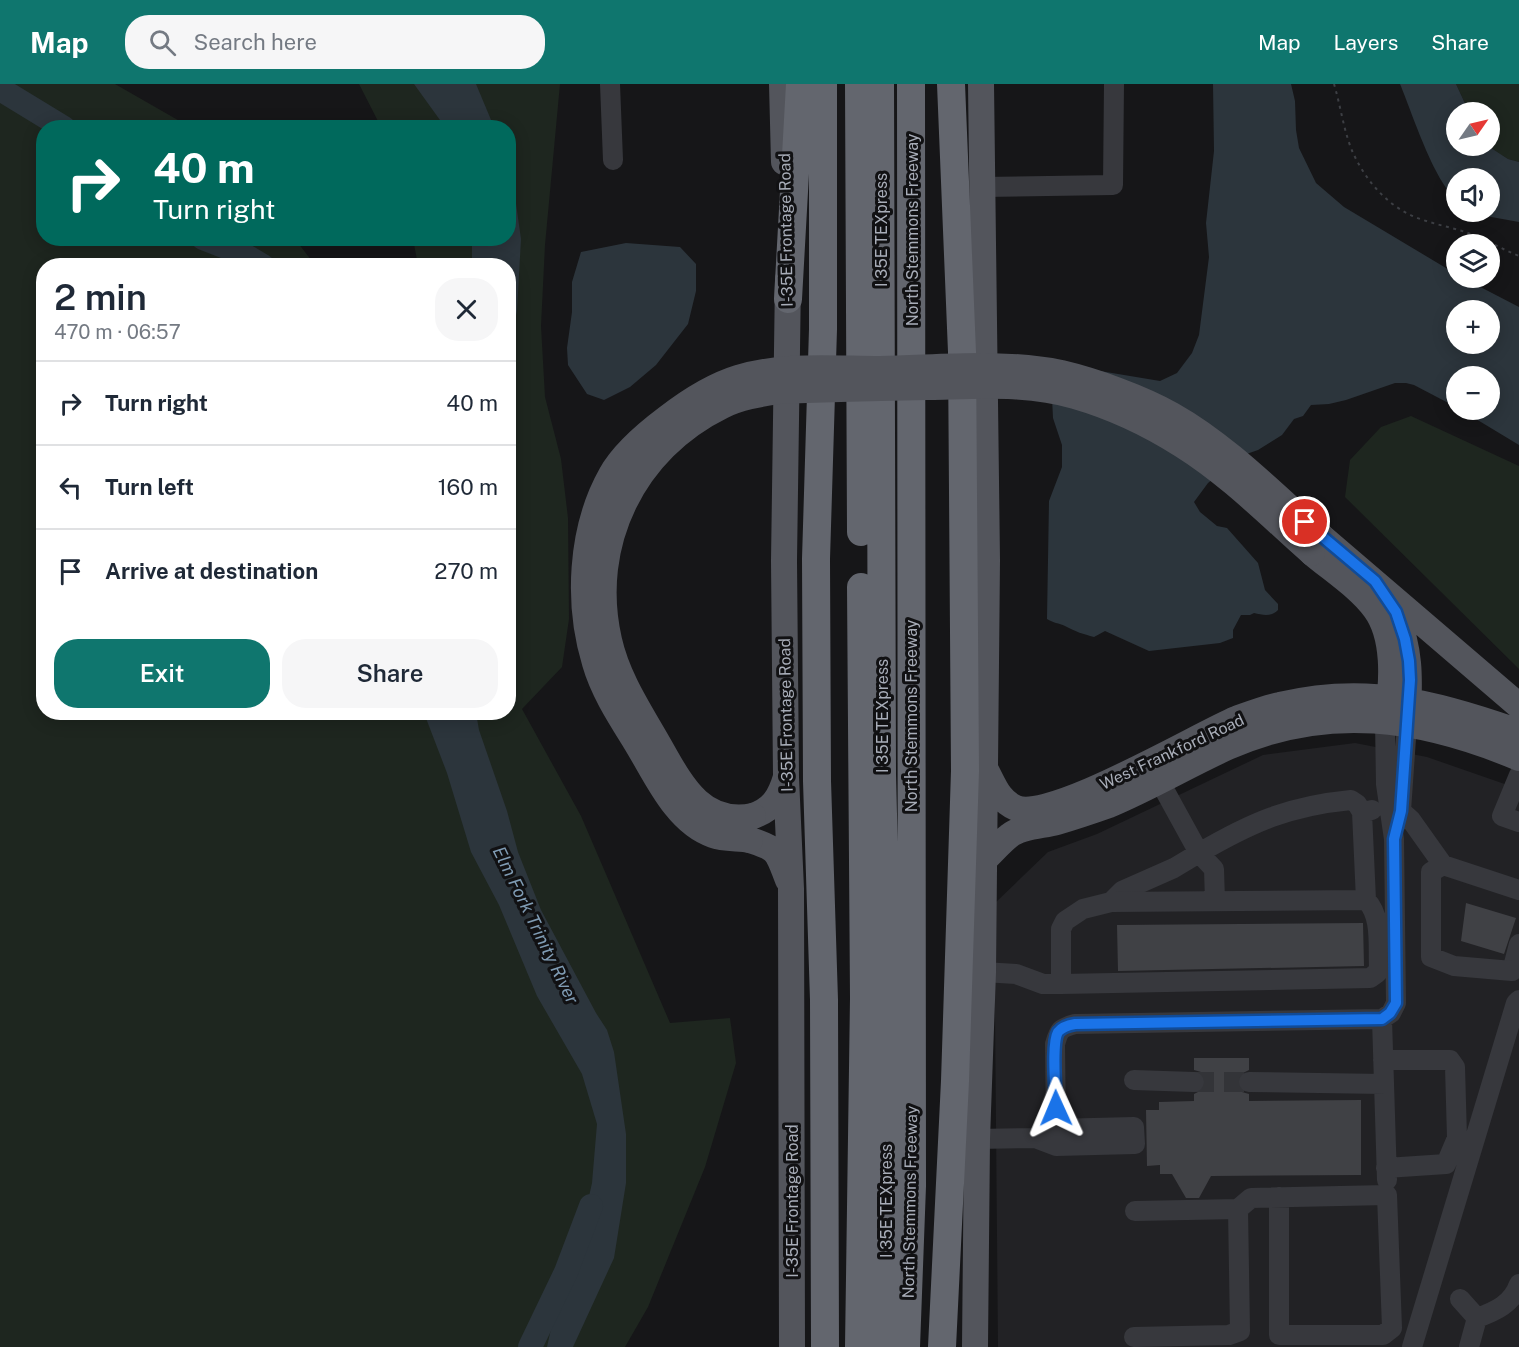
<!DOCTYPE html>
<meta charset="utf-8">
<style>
:root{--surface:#fff;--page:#f6f6f7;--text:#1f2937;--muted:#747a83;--line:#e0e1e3;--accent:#0f766e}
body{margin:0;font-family:"Public Sans",sans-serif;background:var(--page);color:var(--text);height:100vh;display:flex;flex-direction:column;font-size:22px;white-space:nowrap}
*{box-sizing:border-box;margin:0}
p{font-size:20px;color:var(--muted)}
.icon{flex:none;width:33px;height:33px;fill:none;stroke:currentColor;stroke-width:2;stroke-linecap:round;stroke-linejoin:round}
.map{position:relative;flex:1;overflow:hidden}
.panel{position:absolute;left:36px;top:174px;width:480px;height:462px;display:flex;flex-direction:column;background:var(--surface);border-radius:24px;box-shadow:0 3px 15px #0003}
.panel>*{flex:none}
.hud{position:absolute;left:36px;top:36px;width:480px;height:126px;border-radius:24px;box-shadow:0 3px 15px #0003;background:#00695c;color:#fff;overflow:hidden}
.needle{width:39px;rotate:56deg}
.tools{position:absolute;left:1446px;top:18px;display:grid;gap:12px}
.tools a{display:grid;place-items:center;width:54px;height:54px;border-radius:50%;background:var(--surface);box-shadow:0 3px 15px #0003;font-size:30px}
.pin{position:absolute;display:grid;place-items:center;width:51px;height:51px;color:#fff;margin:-26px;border:3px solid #fff;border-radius:50%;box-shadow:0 2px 6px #0007}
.me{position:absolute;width:66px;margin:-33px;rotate:359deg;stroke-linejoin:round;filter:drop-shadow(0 0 4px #0008)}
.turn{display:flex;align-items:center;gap:21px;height:126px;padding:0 18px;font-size:27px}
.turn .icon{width:78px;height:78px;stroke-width:2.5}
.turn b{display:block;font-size:42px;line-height:51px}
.round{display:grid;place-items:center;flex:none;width:63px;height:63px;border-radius:24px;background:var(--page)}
.head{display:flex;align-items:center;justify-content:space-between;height:102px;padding:0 18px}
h1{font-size:36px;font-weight:600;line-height:45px}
.cta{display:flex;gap:12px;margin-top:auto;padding:12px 18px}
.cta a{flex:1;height:69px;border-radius:24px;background:var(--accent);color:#fff;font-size:24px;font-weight:600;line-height:69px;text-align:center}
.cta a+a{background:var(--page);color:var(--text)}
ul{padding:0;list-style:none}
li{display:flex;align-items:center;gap:18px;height:84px;padding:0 18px;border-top:2px solid var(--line)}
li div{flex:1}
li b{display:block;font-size:22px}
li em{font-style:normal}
header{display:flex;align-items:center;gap:36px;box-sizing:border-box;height:84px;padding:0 30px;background:var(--accent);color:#fff}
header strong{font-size:28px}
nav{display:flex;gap:33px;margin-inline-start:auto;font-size:21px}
.search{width:420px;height:54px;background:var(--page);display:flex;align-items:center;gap:15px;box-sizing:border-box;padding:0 21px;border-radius:24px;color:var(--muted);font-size:22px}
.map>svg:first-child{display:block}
.built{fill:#222225}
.green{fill:#1e261f}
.water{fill:#2c353c;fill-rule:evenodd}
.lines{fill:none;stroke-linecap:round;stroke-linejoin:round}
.river{stroke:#2c353c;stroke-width:24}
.building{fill:#404145}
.minor-tunnel{stroke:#333438;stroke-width:20;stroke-dasharray:20 10;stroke-linecap:butt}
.path{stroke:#3d3f44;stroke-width:2;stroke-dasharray:3 4.5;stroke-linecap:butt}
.minor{stroke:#37383d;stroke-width:20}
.major{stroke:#53555c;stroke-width:26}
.highway{stroke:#63666e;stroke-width:28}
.major-bridge{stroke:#53555c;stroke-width:26}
.route-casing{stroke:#114b97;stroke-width:15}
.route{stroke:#1a73e8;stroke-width:10}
.labels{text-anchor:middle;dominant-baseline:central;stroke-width:6;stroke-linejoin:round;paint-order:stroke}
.street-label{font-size:16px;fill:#a8adb8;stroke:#111113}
.water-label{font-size:18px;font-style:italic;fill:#7f9bb3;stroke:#111113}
</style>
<header>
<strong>Map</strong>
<div class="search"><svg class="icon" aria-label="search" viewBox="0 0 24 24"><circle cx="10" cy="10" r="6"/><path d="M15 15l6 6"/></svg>Search here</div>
<nav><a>Map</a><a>Layers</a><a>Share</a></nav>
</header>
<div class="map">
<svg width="1519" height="1263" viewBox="0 0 1519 1263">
<rect width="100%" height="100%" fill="#161618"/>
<path class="built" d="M1355,659L1427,673L1519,705V1263H998L994,820L1048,768L1097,750L1263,671Z"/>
<path class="green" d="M0,0H115L190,43L44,44V154L295,155L315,181L44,182V628H508V182L418,181L413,155L508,154V44L381,43L359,0H560L545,161L541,242L545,313L561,375L568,434L569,535L562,583L522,625L581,732L670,939L730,934L736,979L705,1083L648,1223L625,1263H0Z
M1456,0H1519V78L1508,75L1489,63L1490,28H1469Z
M1411,332L1519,382V585L1345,413L1350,376L1381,343Z"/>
<path class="water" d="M414,0H476L494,43H445Z
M1213,0H1291L1295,17L1296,46L1299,64L1316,99L1344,123L1456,190V194H1463L1519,223V361L1461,326H1490V292H1456V323L1414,301L1406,299H1395L1346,316L1329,320L1311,321L1303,332L1294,335L1282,351L1258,366L1241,372L1208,399L1194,418L1200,428L1217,442L1227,444L1258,479L1265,506L1278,520V526C1271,533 1263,531 1254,529L1250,531H1241L1233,546V554L1220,559L1149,567L1105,547L1094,553C1083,550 1076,548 1065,542C1059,539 1053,539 1047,535L1049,417L1062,383V361L1053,334L1052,314L1064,281L1160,297L1177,289L1192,269L1199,251L1209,173L1206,139L1214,67ZM1456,226H1490V260H1456Z
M1400,0H1456L1469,28H1456V62H1488L1508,75L1519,78V138L1486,132L1478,128H1490V94H1456V114C1435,100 1411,26 1400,0Z
M509,70L521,155L517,227L509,260L508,182L472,181V155L508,154Z
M626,159L680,163L696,180V207L688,240L656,281L630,303L604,316L587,310L568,281L567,264L572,228V198L581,168Z
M424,629H476L479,646L507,727L518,768L541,826L596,929L607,946L614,968L626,1050V1099L614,1174L573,1263H547L556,1222L565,1206L578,1161L592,1099L597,1040L582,990L537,912L499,821L471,768L447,689Z"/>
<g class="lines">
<path class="river" d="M0,5L64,44
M203,154L241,169L263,182
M530,1263L566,1188L591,1122"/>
</g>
<path class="building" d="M1466,819L1516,834L1504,870L1461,857Z
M1363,839L1364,882L1118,887L1117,841Z
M1194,974H1249V986L1239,991L1237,998L1242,1008L1249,1010V1017L1361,1016V1091L1211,1092L1199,1114H1186L1172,1090H1160V1081L1147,1082L1146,1026H1159V1018L1194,1017V1010L1204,1005L1206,998L1201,988L1194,986Z"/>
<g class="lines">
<path class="minor-tunnel" d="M1194,998H1249"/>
<path class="path" d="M1334,0C1341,23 1344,50 1354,71C1367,98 1388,122 1415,133C1432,140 1451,143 1468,149C1486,156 1502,165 1519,172"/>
<path class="minor" d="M610,0L613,76
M982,103L1113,101L1114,0
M1519,691L1502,732L1519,738
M1160,698L1199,769C1252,738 1289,722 1351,716L1357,720L1362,728L1372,726
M1401,727L1411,736L1443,781
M1398,738L1401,727L1407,640
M1519,806L1443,781L1431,788V873L1454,882L1512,887L1519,860
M1111,818L1366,816
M983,888L1016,890L1043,900H1061V845L1065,837L1083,825L1111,818L1122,807L1174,784L1199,769L1214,785L1215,817
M1061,900L1370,894L1377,889L1379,883C1378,861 1382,832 1366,816L1362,728
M1382,935L1387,1096
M1383,976H1450L1455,983L1457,1054L1446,1080L1386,1084
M1134,996L1194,998
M1249,998L1384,1000
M1134,1043L1135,1060L1056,1062L1035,1054L1053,1045Z
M1056,1045L1055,960C1059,946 1060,944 1075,940L1382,935L1391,929L1396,919L1394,755L1386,700L1385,637
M977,1055L1035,1054
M1135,1127L1238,1125L1251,1114L1387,1111L1392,1244L1383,1251H1279V1113
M1460,1215L1477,1234
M1134,1253L1229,1251L1240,1247L1238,1125
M1412,1263L1516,919L1519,916
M1469,1263L1477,1234C1496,1227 1512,1220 1519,1200"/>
<path class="major" d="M782,0L784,78
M788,195L784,477L786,693L791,805L792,1263
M1322,453L1519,622
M1312,469C1332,486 1360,504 1375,525C1395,552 1393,598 1387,629
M1396,529C1410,567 1410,590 1408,631
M986,686C994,701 999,717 1016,724C1051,738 1196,652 1236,635C1250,630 1265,624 1280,621C1367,600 1437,619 1519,648
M753,732C773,725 780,713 786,693
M750,756C779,765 777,768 788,796
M983,777C992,769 1000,759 1009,752C1021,742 1043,742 1057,738C1074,733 1092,727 1109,721C1150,704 1188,681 1228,663C1328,619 1421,633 1519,674
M975,1263L977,1055L983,888L987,476L981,0"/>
<path class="highway" d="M823,0V245L816,475L817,697L824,916L825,1263
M859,0L861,448
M880,0L882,690L887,891L885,1263
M788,215L800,0
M859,1263L864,914L861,503
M906,1263L912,1102L911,0
M942,1263L955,997L965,687L962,268L951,0"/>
<path class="major-bridge" d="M753,732C698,743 678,693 655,654C637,623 617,592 609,556C587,459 634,365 722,322C740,313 760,310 779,307C829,305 880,304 930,303C978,302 1028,298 1075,312C1113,323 1149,340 1182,361C1230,391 1270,432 1312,469
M750,756C738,754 724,755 713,751C675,738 655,689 635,657C620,633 603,607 595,579C577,520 580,446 611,391C623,369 647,349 667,334C689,317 712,302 738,294C783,280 834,285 880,285C940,284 1003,277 1061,289C1095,297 1142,314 1172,331C1227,362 1274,411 1322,453"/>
</g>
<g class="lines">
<g class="route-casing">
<path id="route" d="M1056,1024C1056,1008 1051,960 1058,948C1062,943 1069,941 1075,940L1382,935L1390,929L1396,919L1394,755L1401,727L1407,640L1410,596L1409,577L1405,555L1396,528L1375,497L1305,438"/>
</g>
<use href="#route" class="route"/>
</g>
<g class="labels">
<g class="street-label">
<text transform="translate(786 146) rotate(-91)">I-35E Frontage Road</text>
<text transform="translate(881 146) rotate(-90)">I 35E TEXpress</text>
<text transform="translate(912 146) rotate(-90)">North Stemmons Freeway</text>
<text transform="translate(786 631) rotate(-91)">I-35E Frontage Road</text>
<text transform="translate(882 632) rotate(-90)">I 35E TEXpress</text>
<text transform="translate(911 632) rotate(-90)">North Stemmons Freeway</text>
<text transform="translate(1172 668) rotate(-25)">West Frankford Road</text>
<text transform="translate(792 1117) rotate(-90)">I-35E Frontage Road</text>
<text transform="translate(886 1117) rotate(-90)">I 35E TEXpress</text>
<text transform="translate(910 1118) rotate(-89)">North Stemmons Freeway</text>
</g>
<g class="water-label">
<text transform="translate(536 841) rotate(64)">Elm Fork Trinity River</text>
</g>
</g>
</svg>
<div class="tools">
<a><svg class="needle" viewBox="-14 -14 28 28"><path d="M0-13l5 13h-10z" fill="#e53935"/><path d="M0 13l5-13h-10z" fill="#747a83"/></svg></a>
<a><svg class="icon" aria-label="sound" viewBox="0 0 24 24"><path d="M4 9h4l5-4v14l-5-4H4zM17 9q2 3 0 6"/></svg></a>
<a><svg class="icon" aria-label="layers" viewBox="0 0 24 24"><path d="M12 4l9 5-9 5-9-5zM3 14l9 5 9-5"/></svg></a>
<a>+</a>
<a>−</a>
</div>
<div class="pin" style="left:1305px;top:438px;background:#d93025"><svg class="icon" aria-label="arrive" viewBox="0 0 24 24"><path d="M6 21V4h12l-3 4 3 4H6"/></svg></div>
<svg class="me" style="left:1056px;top:1024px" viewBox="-20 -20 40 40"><path d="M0-17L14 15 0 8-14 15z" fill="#1a73e8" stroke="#fff" stroke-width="4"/></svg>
<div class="hud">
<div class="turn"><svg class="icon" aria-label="right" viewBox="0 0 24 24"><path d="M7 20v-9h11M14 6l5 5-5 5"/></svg><div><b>40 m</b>Turn right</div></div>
</div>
<section class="panel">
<div class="head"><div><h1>2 min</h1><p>470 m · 06:57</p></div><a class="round"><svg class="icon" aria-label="close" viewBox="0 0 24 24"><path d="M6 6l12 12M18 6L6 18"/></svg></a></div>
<ul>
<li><svg class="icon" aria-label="right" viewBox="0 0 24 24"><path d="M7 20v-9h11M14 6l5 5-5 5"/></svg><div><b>Turn right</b></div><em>40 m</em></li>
<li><svg class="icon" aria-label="left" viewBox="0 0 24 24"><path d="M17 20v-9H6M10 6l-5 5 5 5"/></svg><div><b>Turn left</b></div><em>160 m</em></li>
<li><svg class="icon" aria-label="arrive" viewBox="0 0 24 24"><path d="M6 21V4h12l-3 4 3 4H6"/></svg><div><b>Arrive at destination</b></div><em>270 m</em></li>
</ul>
<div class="cta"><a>Exit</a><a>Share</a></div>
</section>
</div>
